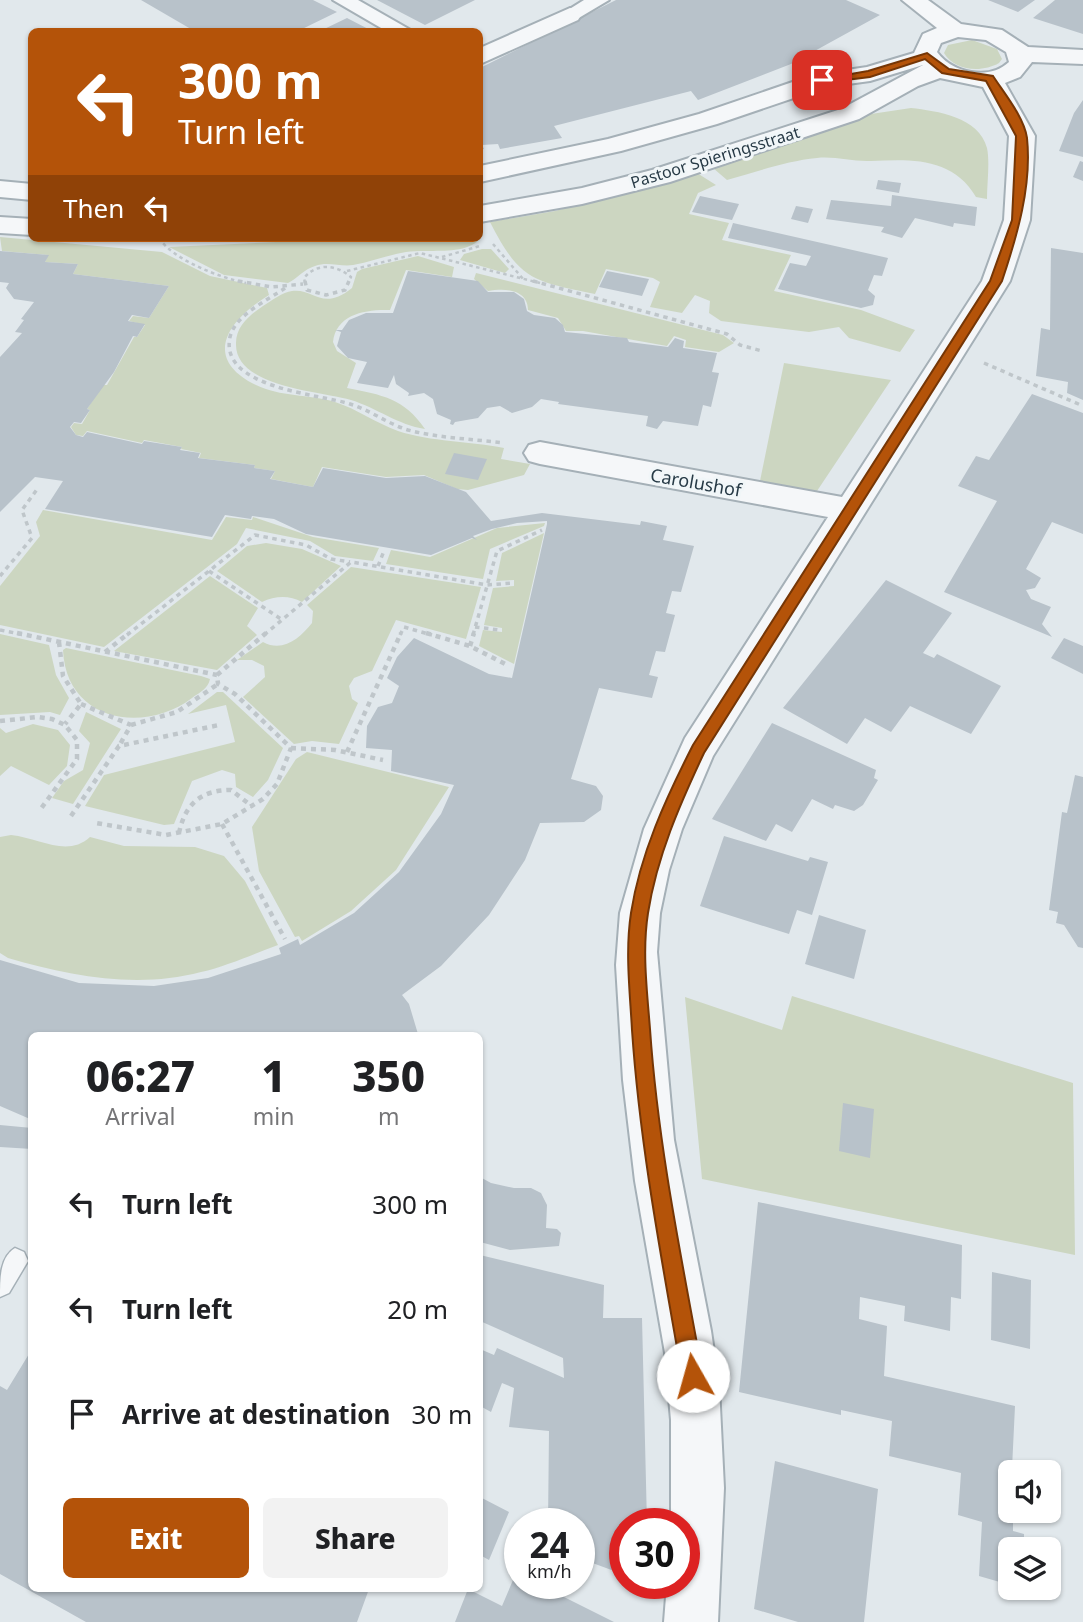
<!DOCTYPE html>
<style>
:root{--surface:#fff;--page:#f2f2f2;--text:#202124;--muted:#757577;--accent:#b45309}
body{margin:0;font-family:"Noto Sans",sans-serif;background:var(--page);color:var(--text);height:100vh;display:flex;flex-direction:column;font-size:26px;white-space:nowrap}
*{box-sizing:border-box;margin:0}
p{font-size:23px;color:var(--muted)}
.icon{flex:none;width:38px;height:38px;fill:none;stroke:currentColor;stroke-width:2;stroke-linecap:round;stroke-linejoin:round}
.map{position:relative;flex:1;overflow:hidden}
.sheet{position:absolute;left:28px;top:1032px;width:455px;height:560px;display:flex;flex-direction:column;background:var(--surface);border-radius:10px;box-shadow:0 2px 5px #0004}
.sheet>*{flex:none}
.guide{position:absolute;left:28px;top:28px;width:455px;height:214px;border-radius:10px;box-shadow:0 2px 5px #0004;background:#b45309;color:#fff;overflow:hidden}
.tools{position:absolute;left:998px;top:1460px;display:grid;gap:14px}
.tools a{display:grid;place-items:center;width:63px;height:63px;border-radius:10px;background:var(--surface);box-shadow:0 2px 5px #0004;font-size:35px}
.speed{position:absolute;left:504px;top:1508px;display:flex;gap:14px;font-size:35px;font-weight:700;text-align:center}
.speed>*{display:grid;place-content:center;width:91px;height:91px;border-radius:50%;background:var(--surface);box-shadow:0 2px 5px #0004;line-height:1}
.speed small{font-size:18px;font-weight:400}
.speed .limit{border:10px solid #d22;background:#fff;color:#111}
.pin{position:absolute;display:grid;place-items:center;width:60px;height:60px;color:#fff;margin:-30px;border-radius:14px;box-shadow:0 4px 10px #0006}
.me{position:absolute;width:77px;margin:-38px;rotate:353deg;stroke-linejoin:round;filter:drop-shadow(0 0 5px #0008)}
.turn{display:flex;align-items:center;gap:24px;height:147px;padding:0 35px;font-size:32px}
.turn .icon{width:91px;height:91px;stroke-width:2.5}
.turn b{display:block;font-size:49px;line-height:60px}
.then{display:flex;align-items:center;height:66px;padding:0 35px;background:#0003;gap:14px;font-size:26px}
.eta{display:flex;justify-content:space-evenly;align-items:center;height:119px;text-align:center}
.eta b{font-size:42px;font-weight:800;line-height:49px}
.button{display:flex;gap:14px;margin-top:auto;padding:14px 35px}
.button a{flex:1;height:80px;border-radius:10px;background:var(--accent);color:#fff;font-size:28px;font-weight:800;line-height:80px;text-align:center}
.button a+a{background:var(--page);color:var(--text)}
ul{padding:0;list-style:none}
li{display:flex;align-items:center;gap:21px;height:105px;padding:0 35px}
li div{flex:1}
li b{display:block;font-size:26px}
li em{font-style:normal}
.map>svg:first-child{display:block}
.green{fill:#ccd6c1}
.building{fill:#b8c2ca}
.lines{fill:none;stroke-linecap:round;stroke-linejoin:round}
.service-casing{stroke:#a5b0b7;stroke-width:3}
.pedestrian-casing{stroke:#a5b0b7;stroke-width:4}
.minor-casing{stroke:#a5b0b7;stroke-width:4}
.path-far2{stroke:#bfc6ca;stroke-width:2.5;stroke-dasharray:3.5 3.5;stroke-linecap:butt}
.path-far1{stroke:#bfc6ca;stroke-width:3.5;stroke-dasharray:4.5 4.5;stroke-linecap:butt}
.path{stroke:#bfc6ca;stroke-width:4.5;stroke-dasharray:5 5;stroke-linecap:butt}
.service{fill:#f5f7f9;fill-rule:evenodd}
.pedestrian{fill:#f5f7f9;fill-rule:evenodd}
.minor{fill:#f5f7f9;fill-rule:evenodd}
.route{fill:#b45309;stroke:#753606;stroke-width:2}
.labels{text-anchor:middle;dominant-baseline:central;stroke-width:6;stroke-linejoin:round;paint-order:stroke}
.far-street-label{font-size:16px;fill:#273a46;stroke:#f1f6f8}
.street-label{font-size:18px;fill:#273a46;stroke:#f1f6f8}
</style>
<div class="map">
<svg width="1083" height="1622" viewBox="0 0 1083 1622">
<rect width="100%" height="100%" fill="#e1e8ec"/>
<path class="green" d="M972,40L997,49L1002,59L999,63C982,73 954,71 944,53L948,45Z
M911,108C937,111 979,117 987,148C990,163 987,183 987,199L976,197C953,157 911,159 871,161C853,162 835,156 817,158C786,161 756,172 727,180L713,168L871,114Z
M697,173L716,185L698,193L689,214L729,223L722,240L791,255L774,291L861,310L915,330L900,352L849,338L839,327L809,332L721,321L709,313L710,301L695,295L682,313L650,307L660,282L653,278L606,269L595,294C533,281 520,281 490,222L555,211Z
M480,224L483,234C471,258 428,248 406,252C388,255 371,262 353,265C340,267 328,261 315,266C304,269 298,278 288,283L224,275L169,247L365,238H480Z
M0,237L162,252L210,276L267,288L269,295C231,318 199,357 256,385C280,397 309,394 335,402C357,409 376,423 398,431C431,442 470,441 504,448L501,459L530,464L524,475L468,490L457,489L424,475L386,477L322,467L313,487L271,479L275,471L254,468L255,465L199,458L201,453L181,449L182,447L144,440L142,443L87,431L83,436L76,435L71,427L74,423L82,424L90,410L87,409L103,385H107L134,337H137L145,325L129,321L133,316L149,318L169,286L73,274L78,264L45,262L48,255L2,251Z
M482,249H491L509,269L505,273L460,260L464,254Z
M418,256L454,267L452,277L406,270L390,310C366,309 336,314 333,342L337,351L356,363L347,388C382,395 404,398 425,429C398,425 377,408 351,400C319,391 234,387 236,343C236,326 250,315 263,306C271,301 283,292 292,291C314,288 322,312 352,288L357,272L362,269Z
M476,273L723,335L734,343L719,352L685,347L686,340L674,336L667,346L583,331H566L558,318L528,310C528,289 505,288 488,291L474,279Z
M784,363L891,380L817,491L760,481Z
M43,510L212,540L226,517L252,520L253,517L313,537L379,548L373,561L335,556L310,541L246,528L237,544L104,647L0,625V586L40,536L36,522Z
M545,523L544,526L490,549L483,579L386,564L391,550L430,557L497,528Z
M544,533L514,664L479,646L483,630L502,632V628L484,625L493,588L514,586V580L496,581L502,553Z
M266,543L302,549L341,566L302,602C289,595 275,596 262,602L217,571L247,546Z
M351,567L481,587L466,639L396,620L372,671L354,678L349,686L352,699L358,703L339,744L312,741L294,744L243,697L265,677L264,666L252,660H237L263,642C283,653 300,638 312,623L313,611L307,605Z
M210,576L258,608L247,626L257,635L217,670L114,651Z
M0,634L49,645L56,675L69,698L60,715L50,712L0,715Z
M66,648L201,676L210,679C208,689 200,692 192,698C143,735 66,721 63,650Z
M217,692H223L283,748L268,780L253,797L236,787L235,774L222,770L192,781L174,824L164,825L85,806L104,775L235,742L226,705L188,714Z
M86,712L121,729L73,804L52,798L64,781L83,770L90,743L79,731Z
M33,724L58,730L70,745L67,766L49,785L11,766L0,776V728L6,733Z
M307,752L449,787L396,870L351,911L302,941L299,936L295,937L259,871L252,827L296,759Z
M11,835C40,838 67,858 90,837L124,846L195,847L224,856L245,881L278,945C253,954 227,966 201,972C137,989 70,976 8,958L0,953V837Z
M792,996L1073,1083L1075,1255L702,1179L685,997L782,1030Z"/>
<path class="building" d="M141,0H313L337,12L296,32H196Z
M377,0H475L425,25Z
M616,0H846L880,15L791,64L698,100L691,91L554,126L562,138L500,149L498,144L482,145L484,149L480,150V68Z
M988,0H1035L1018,12Z
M1055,0H1083V34L1033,18Z
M347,18L374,32H318Z
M1083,100V157L1059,151L1074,113Z
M1080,161L1083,162V181L1073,177Z
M878,180L901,183L899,193L876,189Z
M892,195L977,207L975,226L954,223L953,227L915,218L902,238L881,232L884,227L826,219L831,200L891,206Z
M700,196L739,204L732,220L692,212Z
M796,206L813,209L808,223L791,219Z
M733,223L888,258L882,276L874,275L868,290L875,296L873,305L861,308L778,289L790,263L806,266L811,256L728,238Z
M1051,248L1083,253V400L1067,393L1068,382L1036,376L1041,328L1050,330Z
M0,251L49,255L45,262L78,264L73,274L169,286L149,318L132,315L128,321L145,324L137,337L133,336L114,372L87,409L90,410L81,423L74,422L70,427L76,435L83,437L87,432L142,444L144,441L182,447L180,450L200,453L198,458L255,465L254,468L275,471L270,479L313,487L323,468L386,478L425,476L466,492L491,521L542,513L640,525L641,521L667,526L663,540L694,546L681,592L672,591L666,613L675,615L665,652L656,651L649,675L658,677L652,698L599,688L571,779L596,786L603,796L601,810L584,822L540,823L525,860L489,915L441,966L402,995L409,1004L418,1034L32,1036V1116L30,1119L0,1106V960L79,983L154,986L208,978L281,954L279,948L298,939L300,945L354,913L399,872L441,814L454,785L391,771L392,750L366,748L367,726L378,707L392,703L399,686L387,678L397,657L414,638L489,674L512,678L547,524V521L517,523L492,529L473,536L477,540L472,538L431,555L306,534L274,519L252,516L251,519L225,515L212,537L45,509L63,481L35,477L0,512V357L22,333L15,332L24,320L21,319L34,302L14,299L6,288L9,283L0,282Z
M408,271L478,281L488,292H514L524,299L527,311L534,315L555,318L563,325L565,332L627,338L629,342L668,347L675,338L684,341L683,348L717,353L712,372L719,373L711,407L703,405L698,426L663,421L657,429L646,426L648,416L558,404L559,402L541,399L532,407L512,413L500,406L487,408L478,418L455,422L453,425L450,424L451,420L437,414L433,399L424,393L408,396L409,393L396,384L394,375L388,388L357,383L367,362L348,358L337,346L341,332L335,330H342L349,320L366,313H393Z
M607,271L649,279L642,296L599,287Z
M1032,394L1083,413V534L1052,522L1026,569L1041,578L1035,588L1026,590L1031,599L1051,607L1042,624L1052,637L944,592L997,501L958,486L976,456L989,460Z
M454,453L487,459L478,480L445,474Z
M886,580L952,613L923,653L934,658L937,654L1001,686L971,734L910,706L891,732L865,718L847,744L783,708Z
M1064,638L1083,646V674L1051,658Z
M772,723L876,770L874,778L878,780L863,805L854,811L835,805L833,809L812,799L792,832L776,824L766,841L712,819Z
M1075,775L1083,777V948L1078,947L1064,925L1056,923L1058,912L1049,910L1062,812L1067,813Z
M724,836L808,861L810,857L828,862L812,915L797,910L789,934L700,906Z
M819,915L866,930L854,979L805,964Z
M843,1103L874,1109L870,1158L839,1151Z
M0,1125L32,1128V1149L0,1147Z
M480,1177L491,1183L514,1188H531L541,1193L547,1205L546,1228L557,1229L561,1233L559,1246L510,1250L480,1242Z
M758,1202L962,1245L961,1299L951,1297L950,1331L904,1321L905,1306L860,1297L859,1319L887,1326L884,1376L1015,1406L1010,1510H1013V1531L1024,1534V1549H1010V1585L979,1576L982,1522L958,1515L961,1473L889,1456L892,1421L841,1410V1415L739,1392Z
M480,1255L604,1285L603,1318H642L647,1524H625V1575L579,1558V1524H548L549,1431L509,1427L514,1388L502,1383L491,1412L480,1406V1349L494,1355L497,1348L564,1378L563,1358L480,1321Z
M992,1272L1031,1280L1030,1349L991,1340Z
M32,1349V1589H369L357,1622H86L0,1574V1386L7,1390Z
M775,1461L878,1489L864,1622H798L754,1609Z
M480,1497L509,1512L489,1560L480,1555Z
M516,1573L520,1575V1584H538L614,1622H455L468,1589L502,1606Z"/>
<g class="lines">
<g class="service-casing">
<path id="service" d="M15,1248L24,1252L28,1261L9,1293L0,1297C0,1278 0,1257 15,1248Z"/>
</g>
<g class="pedestrian-casing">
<path id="pedestrian" d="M333,0H358L414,32H388Z
M584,0H609L577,19H563L560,15Z"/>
</g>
<g class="minor-casing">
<path id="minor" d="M902,0H928L961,24L1002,30L1028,47L1083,50V64L1032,62L1020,77L1005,83L1035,136L1030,220L1010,281L713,756L682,829L669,870L660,913L657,952L674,1140L711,1331L719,1386L724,1488L718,1622H664L667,1584H684V1524H671V1420L665,1353L635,1181L623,1080L616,965L620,913L644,829L685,738L828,517L540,464L529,461L524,453L529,445L540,442L842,497L982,281L1004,220L1009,136L983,87L940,78L918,86L859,119L670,182L582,204L480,222V206L582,188L652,170L841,109L923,65L870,81L826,87L717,124L621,151L480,182V166L608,139L699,114L813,75L867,67L914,53L923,34L937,28ZM958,37L986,40L1006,52L1009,62C989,81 952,73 937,52L941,43Z
M570,8L578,10L581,15L578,20L480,64V48Z
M0,181L32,184V200L0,197Z
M0,217L32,219V235L0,233Z"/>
</g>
<path class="path-far2" d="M159,238C173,260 221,278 246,283
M493,244L524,280
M442,257L480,246
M347,271L420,253L540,283
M305,283L304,278C317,262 337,265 351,277L348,283"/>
<path class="path-far1" d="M238,281L272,287L303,284
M305,281L307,290L326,295L345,290L349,281
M533,281L727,334L740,345L762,351
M285,288C268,300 235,315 230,337C219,388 319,394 350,404C370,410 388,424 408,430C438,438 473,439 504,443
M984,363L1083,406
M378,566L384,551
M209,571L281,619
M0,576L32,538L22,510L38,488
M475,627L500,630
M0,630L25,635
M127,635L255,535L306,545L331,559L350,562
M264,635L351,562L487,585L512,583
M400,635L404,627L432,635
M473,635L497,551L542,530"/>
<path class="path" d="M17,633L217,675L218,684L235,694L291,748L277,784L263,799L222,824L166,835L96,823
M426,633L470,646L509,666
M59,642L63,676L81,704L65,724
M470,646L474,633
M105,652L129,633
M217,675L266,633
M81,704L131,725L119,746
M0,721L38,717L52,719L65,725L77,740V759L40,810
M131,725L177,712L218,684
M291,748L335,750L383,760
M347,752L401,633
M71,816L119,746L219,725
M222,824L285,939
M179,833C185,804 201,790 231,790L253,807"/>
<use href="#service" class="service"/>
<use href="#pedestrian" class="pedestrian"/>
<use href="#minor" class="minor"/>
</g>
<path class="route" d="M927,53L949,69L993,76C1004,93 1024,117 1027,138C1032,186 1017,236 1002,281L704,753C680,804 657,856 648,913C642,951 647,991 650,1029C658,1146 682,1261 703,1376L700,1384L693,1387L685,1384L682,1376C662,1261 640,1147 632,1030C630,992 625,952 631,913C640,854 666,798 693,745L990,281L1012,220L1016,136L986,81L942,73L925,59L870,77L822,83L817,80L868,71Z"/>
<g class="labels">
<g class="far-street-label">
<text transform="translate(715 157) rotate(-17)">Pastoor Spieringsstraat</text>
</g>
<g class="street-label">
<text transform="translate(696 482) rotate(10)">Carolushof</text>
</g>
</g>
</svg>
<div class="tools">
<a><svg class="icon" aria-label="sound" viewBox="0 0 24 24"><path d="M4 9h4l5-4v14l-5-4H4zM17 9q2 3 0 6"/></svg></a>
<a><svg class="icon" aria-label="layers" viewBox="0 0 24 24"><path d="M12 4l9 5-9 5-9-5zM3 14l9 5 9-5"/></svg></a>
</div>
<div class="speed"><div>24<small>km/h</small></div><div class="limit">30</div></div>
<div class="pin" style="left:822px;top:80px;background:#d93025"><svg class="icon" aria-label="arrive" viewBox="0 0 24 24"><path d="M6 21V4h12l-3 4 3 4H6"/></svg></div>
<svg class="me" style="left:693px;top:1376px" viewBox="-20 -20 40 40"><circle r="19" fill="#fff"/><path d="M0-13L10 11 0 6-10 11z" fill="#b45309"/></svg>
<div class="guide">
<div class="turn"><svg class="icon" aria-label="left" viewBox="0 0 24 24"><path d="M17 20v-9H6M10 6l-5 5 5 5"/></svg><div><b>300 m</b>Turn left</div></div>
<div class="then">Then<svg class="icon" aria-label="left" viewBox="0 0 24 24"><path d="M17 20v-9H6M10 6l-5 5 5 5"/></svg></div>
</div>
<section class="sheet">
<div class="eta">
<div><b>06:27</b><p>Arrival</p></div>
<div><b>1</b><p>min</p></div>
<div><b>350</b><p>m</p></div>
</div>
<ul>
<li><svg class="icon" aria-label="left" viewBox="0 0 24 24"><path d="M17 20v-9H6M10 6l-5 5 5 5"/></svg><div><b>Turn left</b></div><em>300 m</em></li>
<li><svg class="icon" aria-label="left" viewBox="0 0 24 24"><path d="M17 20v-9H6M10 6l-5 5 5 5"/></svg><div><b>Turn left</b></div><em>20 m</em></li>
<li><svg class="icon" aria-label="arrive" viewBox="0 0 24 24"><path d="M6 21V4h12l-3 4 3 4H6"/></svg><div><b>Arrive at destination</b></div><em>30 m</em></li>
</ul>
<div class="button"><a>Exit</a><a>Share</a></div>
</section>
</div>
